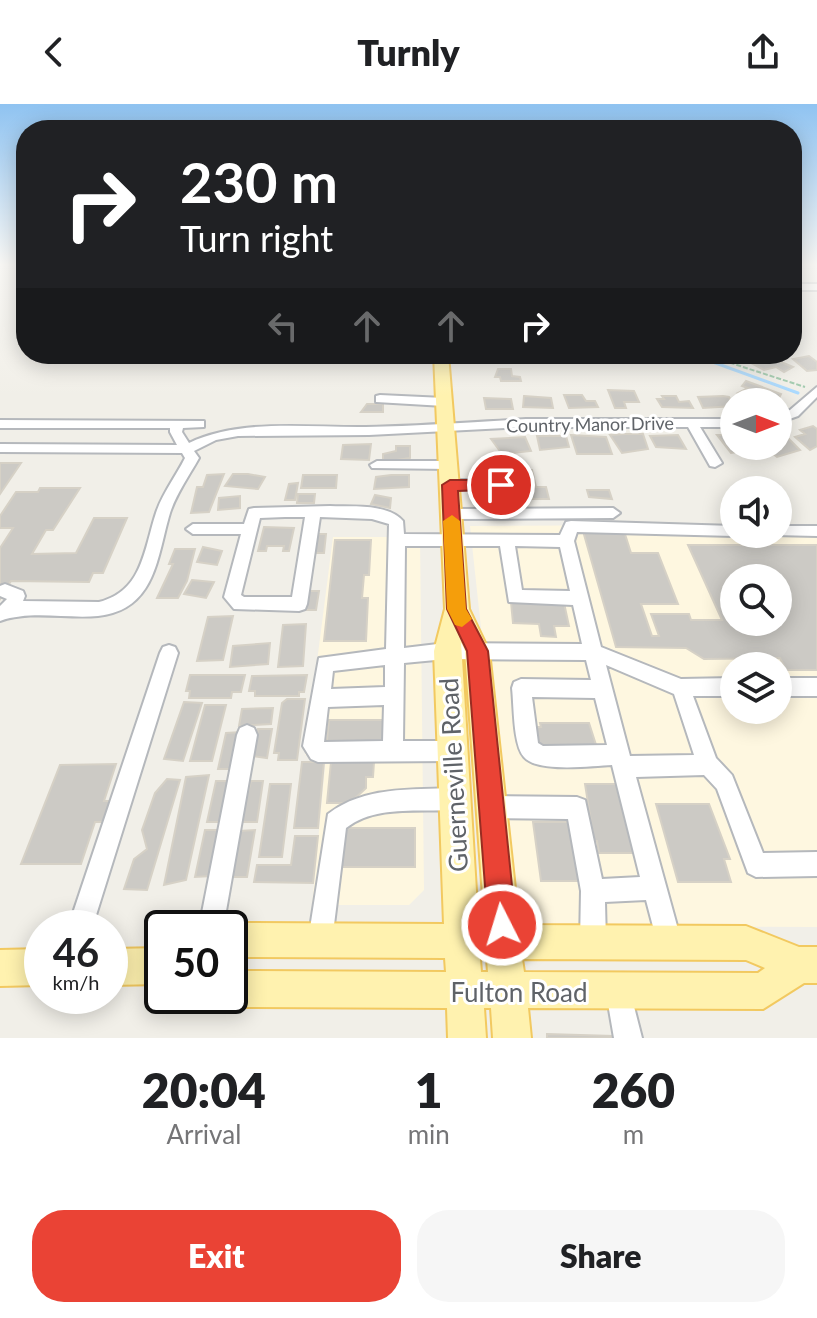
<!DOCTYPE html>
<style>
:root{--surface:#fff;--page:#f6f6f6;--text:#202124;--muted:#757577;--accent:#ea4335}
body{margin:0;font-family:Lato,sans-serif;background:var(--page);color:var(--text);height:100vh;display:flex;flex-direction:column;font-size:30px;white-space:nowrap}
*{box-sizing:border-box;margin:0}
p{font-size:26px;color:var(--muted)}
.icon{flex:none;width:44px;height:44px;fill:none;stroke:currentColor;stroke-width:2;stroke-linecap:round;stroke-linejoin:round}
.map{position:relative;height:934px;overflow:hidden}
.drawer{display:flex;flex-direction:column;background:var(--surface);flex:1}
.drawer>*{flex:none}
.banner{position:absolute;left:16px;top:16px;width:786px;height:244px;border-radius:32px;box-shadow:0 4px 20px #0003;background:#202124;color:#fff;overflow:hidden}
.needle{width:52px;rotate:90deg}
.controls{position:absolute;left:720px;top:284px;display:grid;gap:16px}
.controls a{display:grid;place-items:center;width:72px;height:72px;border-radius:50%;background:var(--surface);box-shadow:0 4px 20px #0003;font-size:40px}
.speed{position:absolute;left:24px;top:806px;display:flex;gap:16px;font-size:40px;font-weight:700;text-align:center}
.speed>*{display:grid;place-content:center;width:104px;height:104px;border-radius:50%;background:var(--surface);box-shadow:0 4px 20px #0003;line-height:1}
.speed small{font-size:20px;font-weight:400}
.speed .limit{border:4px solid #111;border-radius:12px;background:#fff;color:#111}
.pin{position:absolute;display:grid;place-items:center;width:68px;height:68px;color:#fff;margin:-34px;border:4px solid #fff;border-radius:50%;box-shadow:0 2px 8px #0007}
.me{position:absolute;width:88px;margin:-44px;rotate:355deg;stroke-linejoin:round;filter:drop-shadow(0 0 6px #0008)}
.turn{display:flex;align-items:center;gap:28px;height:168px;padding:0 32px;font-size:36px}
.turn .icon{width:104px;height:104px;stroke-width:2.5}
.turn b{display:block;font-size:56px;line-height:68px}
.lanes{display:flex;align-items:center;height:76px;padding:0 32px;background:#0003;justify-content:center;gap:40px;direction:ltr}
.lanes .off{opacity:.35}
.eta{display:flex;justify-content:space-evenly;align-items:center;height:136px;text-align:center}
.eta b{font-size:48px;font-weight:800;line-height:56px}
.button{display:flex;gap:16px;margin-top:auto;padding:16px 32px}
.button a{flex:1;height:92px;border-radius:32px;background:var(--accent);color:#fff;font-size:32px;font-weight:800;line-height:92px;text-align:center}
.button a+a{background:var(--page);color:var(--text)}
header{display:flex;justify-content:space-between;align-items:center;height:104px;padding:0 32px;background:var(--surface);font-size:36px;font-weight:800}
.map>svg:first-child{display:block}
.commercial{fill:#fef7e0;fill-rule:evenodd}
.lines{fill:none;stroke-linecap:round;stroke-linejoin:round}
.stream-far1{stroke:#aadaff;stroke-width:2}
.stream{stroke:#aadaff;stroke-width:3}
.building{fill:#cccac5;stroke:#d6d1c6;stroke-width:2;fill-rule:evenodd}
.minor-casing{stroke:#b5b8bc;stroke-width:4}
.major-casing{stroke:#f2c960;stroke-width:4}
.path{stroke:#9cc7a9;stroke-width:2;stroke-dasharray:5 2;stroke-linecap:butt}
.minor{fill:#fff;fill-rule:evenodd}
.major{fill:#fff2af;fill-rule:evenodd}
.route{fill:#ea4335;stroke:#982c22;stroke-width:2}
.slow{fill:#f59e0b}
.labels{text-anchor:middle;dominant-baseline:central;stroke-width:6;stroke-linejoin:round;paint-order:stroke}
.far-street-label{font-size:18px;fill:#5f6368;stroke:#fff}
.near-street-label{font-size:26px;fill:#5f6368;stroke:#fff}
</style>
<header><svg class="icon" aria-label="back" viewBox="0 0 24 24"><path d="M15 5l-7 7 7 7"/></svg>Turnly<svg class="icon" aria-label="share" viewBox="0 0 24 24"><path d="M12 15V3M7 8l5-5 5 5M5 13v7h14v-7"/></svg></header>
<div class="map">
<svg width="817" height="934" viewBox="0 0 817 934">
<rect width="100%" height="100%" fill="#f1efe8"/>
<path class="commercial" d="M734,421V430H778V421H817V823L534,822L510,793L470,422ZM734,474H778V518H734ZM734,562H778V606H734Z
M333,433H420L424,786L409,801H312L326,652L305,651Z"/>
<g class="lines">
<path class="stream-far1" d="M691,250L704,255"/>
<path class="stream" d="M699,253L798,289"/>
</g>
<path class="building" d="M764,251L793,263L784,268L776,263L764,266L751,259Z
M809,252L817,258V266L807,267L793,255Z
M498,265H511L512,272L520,273L521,277H501L500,273H495Z
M746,277L781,290L779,294L762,289L756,295L738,289L748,284L742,282Z
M608,286L634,287L639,298H624L626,304H615Z
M564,291H582L586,297H595L598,303L569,304Z
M524,292L551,294L553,304L523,303Z
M662,292H676L679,298L689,297L693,304L662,303L657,295H664Z
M723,292L729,293L734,302L703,304L698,293Z
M484,294L511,295L513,305H486Z
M367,300H383V308H361Z
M813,322L817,325V342L810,346L795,333L805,330L800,326Z
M625,330H643L648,345L622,349L610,331Z
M571,331L606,333L612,350H577Z
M678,331L686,345L656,343L650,332Z
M717,331H731L734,342L758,345L731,349Z
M537,332H566L569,343L540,346Z
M786,332L800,346L777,353L763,342H778L779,333Z
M525,333L531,347L502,350L491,335Z
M371,340L369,356L341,355L343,341Z
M396,342H410V354L383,358V350L396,347Z
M0,359H21L0,390Z
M481,366H506L507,377H482Z
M509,366H532L536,383H546L549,395H524L521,382H512Z
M224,370L209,408L191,409L197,383H203L207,371Z
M233,370H248L265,373L258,385L225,382Z
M303,371H337L336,384H301Z
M391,371H409V383L374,385L376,373Z
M298,379L295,396H285L289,380Z
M40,384H80L53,426H46L32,450L76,449L94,414H127L103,469H93L89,478L11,477L0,495V444L13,424H0V412L16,388H38Z
M587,386H609L612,395L589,393Z
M298,390H315L314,399H297Z
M375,391L391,394L390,404L371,400Z
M240,392V404L218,406L219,394Z
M264,423L294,424L289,447H283L284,442H267L266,447H258Z
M583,427H624L631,449H658L678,500H641L652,532H659L651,510H689L691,516H722L688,441H817V566H786L780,554L704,555L686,544L616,543ZM734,474H778V518H734Z
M316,430H326L324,449H313Z
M335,436H371L369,471H364L362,494H368L366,537H324Z
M203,443L222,447L217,461L197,458Z
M175,445H195L187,477L178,494H157L173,460H169Z
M192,476L214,478L206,494L184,490Z
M307,487H319L316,506H305Z
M511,498L564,499L569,522H554L556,533L541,532L539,520L513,519Z
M233,512L223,556L197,557L208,513Z
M306,520L303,562L278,563L283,521Z
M270,539L268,560L230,563L233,542Z
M190,571H245L241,588H232L231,594H189L190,587H186Z
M307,571L304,588H299V592H255V587H249L252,572Z
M287,595H305L297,656H278L279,649H274L282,599Z
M184,598L202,599L183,657L164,655Z
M205,601H226L212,657H190Z
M273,604L271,620L239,622L242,605Z
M329,616H384V646H326Z
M540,619H589L598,647L543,649L542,640H535L533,623H541Z
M258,625H272L267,654L253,652Z
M241,628L233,665H218L226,629Z
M302,658H324L318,724H294Z
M331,658H374L373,673H366V684L350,699H327Z
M116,660L104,697H111L104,718H95L81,760H21L60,661Z
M209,671L186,776L164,781L186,673Z
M167,675L180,676L147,786L124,785L134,755L147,745L142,726L155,689Z
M216,677H231L223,718H207Z
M251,677H263L257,718H240Z
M270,680H291L282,753H259Z
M585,680H616L633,749H599L597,737H594Z
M656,700H709L730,755H724L731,778H678Z
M533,718H574L585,777H541Z
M341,724H415V763H338Z
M205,726H221L212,772L195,773Z
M255,726L247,773H231L239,727Z
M295,732H318L313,779L254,778L257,761H291Z
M547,930L613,932V934H547Z"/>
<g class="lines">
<g class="minor-casing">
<path id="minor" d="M792,180H817V186H792Z
M817,283V293L798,312L778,319V311L790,306Z
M380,291L444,294L450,298L444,302L376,298V292Z
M526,315H734V323H700L722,359L715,363L710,362L688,323H526L369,331L238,332L216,336L194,347L199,354C189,372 176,390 170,409C157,452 156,506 98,512C65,515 32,506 0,517V502L7,495L0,492V482L5,480L23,487L25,492L23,497L99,498C143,487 144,445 156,409C162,390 176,372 185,354L182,349L0,348V340L177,341L170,328V324H0V316L204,317V323L183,324L182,328L189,339C240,314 310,324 366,323C419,322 473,318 526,315Z
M377,357H449L456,361L449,365L372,364L370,361Z
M450,376H501L506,378L515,390C497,406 487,388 472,386C463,384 454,386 445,384L443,381Z
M330,402C352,403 387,399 403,417L404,430L560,431L566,418L571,417L734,422V430H740L734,432L577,428L574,437L601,543L681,575L734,574V592H693L716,654L732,671L763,749L817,748V772L756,773L748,769L717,685L704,671L636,673L682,840L678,849L669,853L660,849L646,796L605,798L606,839L602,848L593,852L584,848L580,839L581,787L568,715L492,714L484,711L481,703L484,695L492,692L577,693L585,696L602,775L640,773L612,661C592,662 537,669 524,653C513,641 514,601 512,584L514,578L521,575L591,576L586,556L446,555L404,559L403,637H451L458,640L461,647L458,654L451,657L318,658L311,655L303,642L319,554L386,545L389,420L372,415L320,413L307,500L305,505L299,507L234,505L224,493L241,430H193L186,425L193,420H244L249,405L254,404ZM285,413H305L292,493H244L241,491L260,414ZM405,442H500L509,498L573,501L582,540L446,539L404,544ZM515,442L560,443L570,487L522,486ZM385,561V583L331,585L333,567ZM606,561L674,590L694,651L630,652ZM532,593L595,594L607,641L543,642L538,639ZM384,601L383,637L324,638L328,603Z
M613,404L620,409L613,414L451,415L444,410L451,405Z
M778,422H817V432L773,431L778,430Z
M169,541L175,543L178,549L92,824H68L160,549L163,543Z
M778,574H817V592H778Z
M247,621L254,624L257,631L223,824H199L237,631L240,624Z
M454,684L462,687L465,695L462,703L454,706C419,708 375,701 346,724L332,837L329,846L320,849L311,846L308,837L328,710C365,682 410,686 454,684Z
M619,875L628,879L642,934H614L606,888L610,879Z"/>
</g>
<g class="major-casing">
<path id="major" d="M434,250H448L469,505L489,547L519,821L746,822L799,843H817V879H804L763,905L528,904L531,934H493L491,904H484L486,934H448L447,904L230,903L217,898L215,892H230V867L446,868L445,854L230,853V824H218L230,819L444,820L434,547L445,505ZM461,538L465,547L485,820H478ZM480,855H487L488,868H481ZM522,855L746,856L765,864L758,869L524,868Z
M162,844V880L110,881V845Z
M42,845V881L0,882V846Z"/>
</g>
<path class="path" d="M703,250L805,283"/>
<use href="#minor" class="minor"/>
<use href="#major" class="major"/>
</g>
<linearGradient id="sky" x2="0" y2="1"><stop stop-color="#8fc3f1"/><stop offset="0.55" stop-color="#f9f8f5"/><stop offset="1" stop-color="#f9f8f5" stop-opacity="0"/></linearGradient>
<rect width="817" height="292" fill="url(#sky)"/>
<path class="route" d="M501,376L507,377V385L458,387L466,505L488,547L516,821L512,831L502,835L492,831L488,821L467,547L447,505L442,381L450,376Z"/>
<path class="slow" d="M452,411L460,417L466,505L472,515L462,523L455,521L447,505L443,417Z"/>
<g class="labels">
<g class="far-street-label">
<text transform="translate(590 320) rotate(-1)">Country Manor Drive</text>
</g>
<g class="near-street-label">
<text transform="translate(453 671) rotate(-93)">Guerneville Road</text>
<text x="519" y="888">Fulton Road</text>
</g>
</g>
</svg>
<div class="controls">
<a><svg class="needle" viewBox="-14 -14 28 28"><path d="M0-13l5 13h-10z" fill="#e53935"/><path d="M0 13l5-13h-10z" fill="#757577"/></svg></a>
<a><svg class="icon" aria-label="sound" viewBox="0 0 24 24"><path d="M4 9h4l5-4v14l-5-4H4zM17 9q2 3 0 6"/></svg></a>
<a><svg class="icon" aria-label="search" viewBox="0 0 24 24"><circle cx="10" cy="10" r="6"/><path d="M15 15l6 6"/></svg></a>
<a><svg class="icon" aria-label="layers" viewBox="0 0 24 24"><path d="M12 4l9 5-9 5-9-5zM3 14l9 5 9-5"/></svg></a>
</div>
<div class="speed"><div>46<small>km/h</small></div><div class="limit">50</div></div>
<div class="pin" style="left:501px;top:381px;background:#d93025"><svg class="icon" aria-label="arrive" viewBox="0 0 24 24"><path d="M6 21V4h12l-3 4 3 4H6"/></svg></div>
<svg class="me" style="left:502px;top:821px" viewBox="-20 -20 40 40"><circle r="17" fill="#ea4335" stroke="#fff" stroke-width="3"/><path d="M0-11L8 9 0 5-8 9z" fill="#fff"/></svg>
<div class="banner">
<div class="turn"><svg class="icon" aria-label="right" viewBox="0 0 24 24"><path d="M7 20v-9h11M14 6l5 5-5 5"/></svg><div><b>230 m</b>Turn right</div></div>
<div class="lanes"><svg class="icon off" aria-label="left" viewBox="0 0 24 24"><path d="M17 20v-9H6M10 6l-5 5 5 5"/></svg><svg class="icon off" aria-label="ahead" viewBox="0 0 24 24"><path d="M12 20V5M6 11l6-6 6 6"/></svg><svg class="icon off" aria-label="ahead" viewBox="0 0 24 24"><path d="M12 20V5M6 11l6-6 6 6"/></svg><svg class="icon" aria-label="right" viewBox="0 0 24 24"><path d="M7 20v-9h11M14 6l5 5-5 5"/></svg></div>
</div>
</div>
<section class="drawer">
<div class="eta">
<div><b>20:04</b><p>Arrival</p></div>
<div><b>1</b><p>min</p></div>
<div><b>260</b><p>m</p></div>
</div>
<div class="button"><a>Exit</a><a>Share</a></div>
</section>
